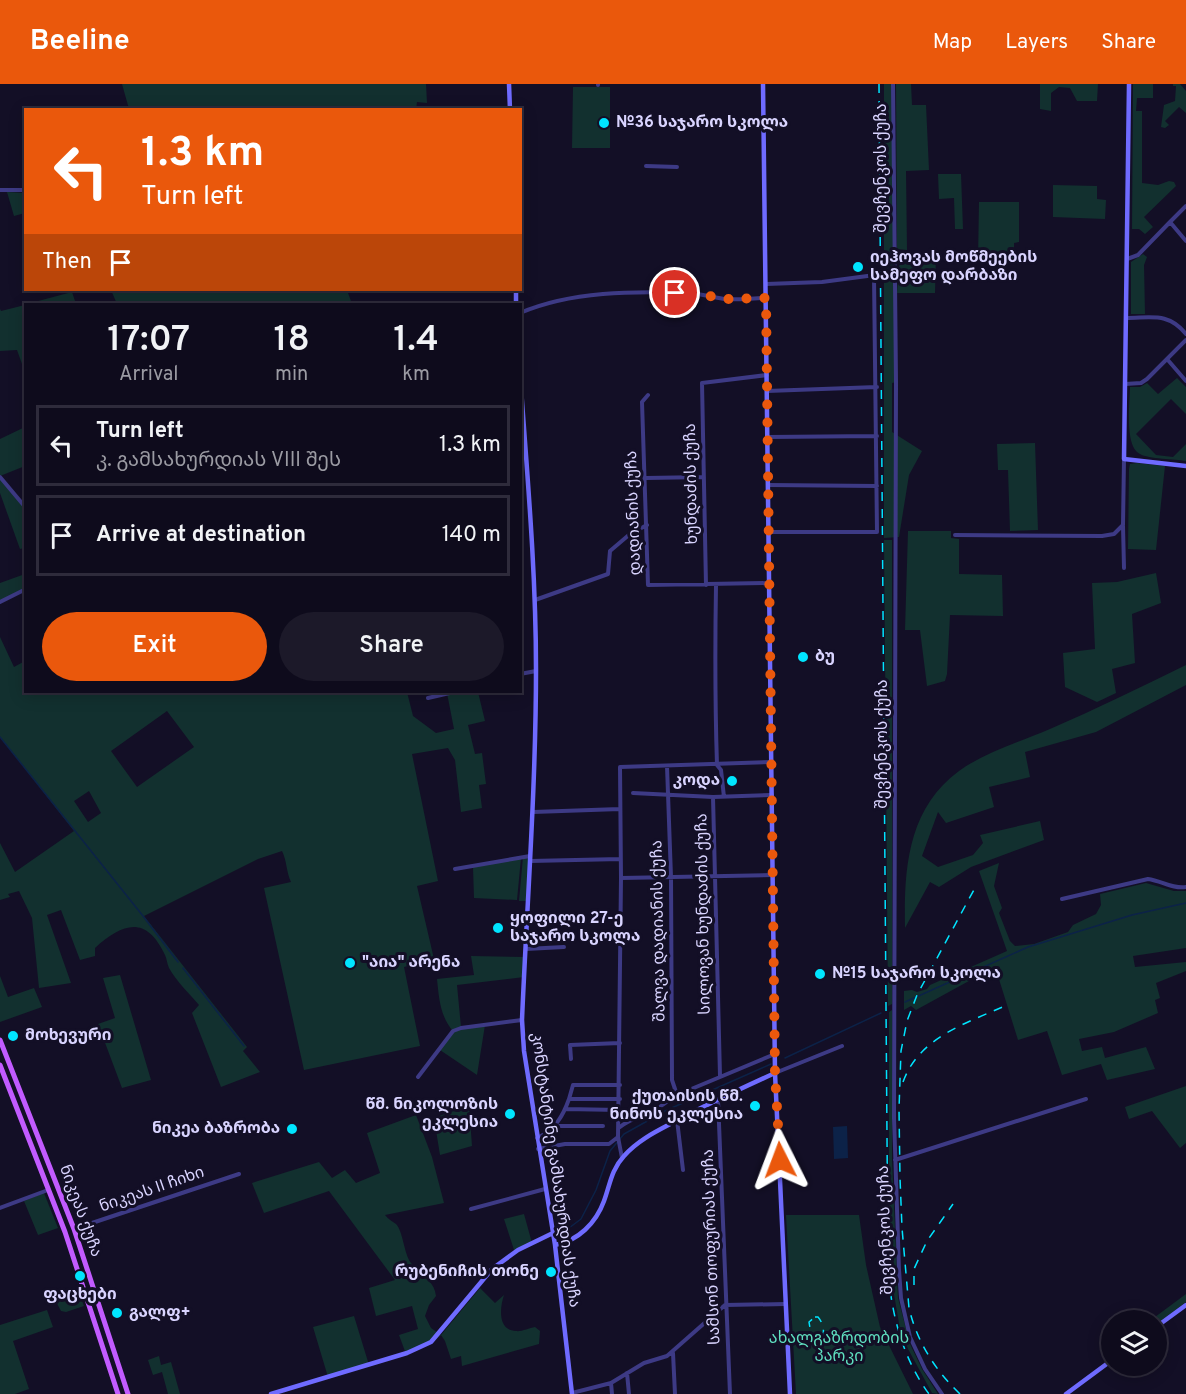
<!DOCTYPE html>
<meta charset="utf-8">
<style>
:root{--surface:#0e0b1c;--page:#1c1929;--text:#f1f3f6;--muted:#9b9ba3;--line:#2e2b3b;--accent:#ea580c}
body{margin:0;font-family:Overpass,"Noto Sans Georgian",sans-serif;background:var(--page);color:var(--text);height:100vh;display:flex;flex-direction:column;font-size:22px;white-space:nowrap}
*{box-sizing:border-box;margin:0}
p{font-size:20px;color:var(--muted)}
.icon{flex:none;width:33px;height:33px;fill:none;stroke:currentColor;stroke-width:2;stroke-linecap:round;stroke-linejoin:round}
.map{position:relative;flex:1;overflow:hidden}
.side{position:absolute;left:24px;top:219px;width:498px;height:390px;display:flex;flex-direction:column;background:var(--surface);border-radius:0px;box-shadow:0 3px 15px #0003,0 0 0 2px var(--line)}
.side>*{flex:none}
.guide{position:absolute;left:24px;top:24px;width:498px;height:183px;border-radius:0px;box-shadow:0 3px 15px #0003,0 0 0 2px var(--line);background:#ea580c;color:#fff;overflow:hidden}
.tools{position:absolute;left:1101px;top:1226px;display:grid;gap:12px}
.tools a{display:grid;place-items:center;width:66px;height:66px;border-radius:50%;background:var(--surface);box-shadow:0 3px 15px #0003,0 0 0 2px var(--line);font-size:30px}
.pin{position:absolute;display:grid;place-items:center;width:51px;height:51px;color:#fff;margin:-26px;border:3px solid #fff;border-radius:50%;box-shadow:0 2px 6px #0007}
.me{position:absolute;width:66px;margin:-33px;rotate:357deg;stroke-linejoin:round;filter:drop-shadow(0 0 4px #0008)}
.turn{display:flex;align-items:center;gap:21px;height:126px;padding:0 18px;font-size:27px}
.turn .icon{width:78px;height:78px;stroke-width:2.5}
.turn b{display:block;font-size:42px;line-height:51px}
.then{display:flex;align-items:center;height:57px;padding:0 18px;background:#0003;gap:12px;font-size:22px}
.eta{display:flex;justify-content:space-evenly;align-items:center;height:102px;text-align:center}
.eta b{font-size:36px;font-weight:600;line-height:42px}
.primary-button{display:flex;gap:12px;margin-top:auto;padding:12px 18px}
.primary-button a{flex:1;height:69px;border-radius:36px;background:var(--accent);color:#fff;font-size:24px;font-weight:600;line-height:69px;text-align:center}
.primary-button a+a{background:var(--page);color:var(--text)}
ul{padding:0;list-style:none}
li{display:flex;align-items:center;gap:18px;height:81px;margin:0 12px 9px;padding:0 6px;border:3px solid var(--line);border-radius:0px}
li div{flex:1}
li b{display:block;font-size:22px}
li em{font-style:normal}
header{display:flex;align-items:center;gap:36px;box-sizing:border-box;height:84px;padding:0 30px;background:var(--accent);color:#fff}
header strong{font-size:28px}
nav{display:flex;gap:33px;margin-inline-start:auto;font-size:21px}
.map>svg:first-child{display:block}
.green{fill:#12302f;fill-rule:evenodd}
.water{fill:#0c2248}
.lines{fill:none;stroke-linecap:round;stroke-linejoin:round}
.stream{stroke:#0c2248;stroke-width:1.5}
.street{stroke:#3d3a85;stroke-width:4}
.secondary{stroke:#6f6bff;stroke-width:4.5}
.primary{stroke:#c25bff;stroke-width:5}
.rail{stroke:#00e5ff;stroke-width:1.5;stroke-dasharray:9 8;stroke-linecap:butt}
.route{stroke:#ea580c;stroke-width:10;stroke-dasharray:0 18}
.poi-dot{fill:#00e5ff;stroke:#130f26;stroke-width:2}
.labels{text-anchor:middle;dominant-baseline:central;stroke-width:6;stroke-linejoin:round;paint-order:stroke}
.poi-label{font-size:16px;font-weight:bold;fill:#d9d4ff;stroke:#130f26;text-anchor:start}
.street-label{font-size:16px;fill:#d9d4ff;stroke:#130f26}
.park-label{font-size:16px;fill:#5fe0c0;stroke:#130f26}
</style>
<header>
<strong>Beeline</strong>
<nav><a>Map</a><a>Layers</a><a>Share</a></nav>
</header>
<div class="map">
<svg width="1186" height="1310" viewBox="0 0 1186 1310">
<rect width="100%" height="100%" fill="#130f26"/>
<path class="green" d="M122,0H426L427,19L417,18L416,26H348L347,22L338,26L129,25Z
M884,0H893L896,298L892,299V348L922,367L909,391L899,453L884,454Z
M896,0H911L912,21H926L929,86L906,87L907,166L897,165Z
M1040,0H1098L1097,17H1077L1070,4L1059,3L1051,9V27L1040,25Z
M1133,0H1153V14H1137L1136,27H1142V99L1158,101L1169,97L1174,98L1176,102L1144,133L1153,143L1145,150L1139,145H1132Z
M1173,0H1180L1186,7V29L1179,23L1165,37L1169,41L1165,44L1161,43L1164,21L1175,17L1176,2H1173Z
M573,3H610V64H572Z
M938,90H961L963,145H955L954,114L939,115Z
M1053,101L1097,102V115L1106,116L1105,135L1053,133Z
M7,108L25,109V129L14,132Z
M979,118H1019V158L1014,159V177H978Z
M936,170L935,209H897L899,182C911,169 919,171 936,170Z
M1143,170L1147,173L1144,181L1145,230H1131V178Z
M111,206H347L352,220H117Z
M72,208L76,220H27Z
M25,221H26L25,284L22,280L17,266L0,267V225L1,227Z
M1177,294L1186,303V330L1171,315L1136,350L1156,371L1173,373L1186,360V377C1174,375 1149,375 1140,370C1124,362 1130,318 1130,303H1140L1147,299L1158,310Z
M25,343V382L0,392V355Z
M1035,359L1038,446L1010,447L1008,386H998L997,360Z
M1137,379L1165,382L1156,466L1128,465L1129,385L1130,380Z
M0,393L25,424V469L24,464L20,465L0,409Z
M908,447H951V454L959,455V490L1002,491L1003,532L950,531L947,590L945,597L927,602L920,546H905Z
M884,456H892V920L888,922Z
M1156,489L1161,519L1132,530L1135,579L1112,585L1116,609L1097,618L1065,603L1063,569L1095,565L1092,499L1117,498Z
M25,490V505L0,518V499Z
M0,553L14,583L25,577L26,608H407L413,632L436,649L454,645L447,609L478,608L485,637L468,641L475,670L482,669L486,700L479,701L482,724L461,728L455,676L448,664L412,670L438,797L417,802L434,875L404,883L420,962L304,986L264,804L291,798C286,787 287,777 282,767L258,775L144,832L247,963L243,967L260,988L221,1003L192,929L199,921C189,909 176,897 169,884C167,880 167,875 165,871C146,831 123,839 95,864V872L80,876L61,826L47,831L71,899L39,904L32,834L19,807L8,810L10,813L0,816V759L15,788L74,747L0,653ZM167,627L194,663L137,703L111,667ZM89,707L101,729L88,738L74,717Z
M1186,581V601L1096,648L1025,668L1030,693L989,703L994,723L946,739L938,728L922,772L938,783L973,771L983,759L980,751L1040,737L1044,756L971,783L939,803L930,798L905,844C904,786 907,725 959,687C985,668 1020,658 1050,645C1096,625 1141,603 1186,581Z
M530,772L528,817H519L523,773Z
M521,774L517,816L474,814L473,783Z
M999,779L994,802L1002,824L999,829L1010,857L1015,862L1034,860L1068,848L1073,841L1096,830L1101,821L1100,810L1146,799L1174,807H1186V864L1133,872L1135,883L1186,878V887L1156,899L1160,914L1155,916L1158,929L1114,948L1079,955L1082,967L1102,963L1105,974L1146,963L1155,985L1107,996L1101,980L1062,991L1047,947L1018,956L998,892H992L989,886L916,926L911,922L904,926V907L912,906L917,908L927,905L930,901L1007,867L979,787Z
M471,872L525,873L524,893L457,901L461,943L485,941L477,991L440,966L453,947C440,932 439,914 437,895L474,891Z
M120,891L151,996L122,1004L98,940L115,934L103,894Z
M0,892L8,913L34,904L42,923L0,938Z
M892,926V1075L898,1214L910,1260L922,1285L938,1310L932,1309L908,1265L900,1245L891,1193L889,1134V928Z
M1186,1002V1059L1180,1064L1152,1027L1129,1035L1125,1023Z
M469,1021L472,1062L440,1071L434,1034Z
M416,1031L432,1073L444,1119L385,1131C388,1135 392,1137 396,1140C403,1147 404,1170 411,1179C420,1192 434,1195 436,1212L429,1221L425,1232L431,1244L441,1251L480,1204L495,1219L504,1211C500,1223 497,1246 516,1247C521,1248 529,1244 535,1243L540,1247L539,1260L462,1282L461,1272L451,1275L445,1257L441,1251L431,1260L406,1270L399,1251L418,1245L412,1222L376,1232L369,1204L395,1196L329,1107L264,1129L252,1099L319,1078L332,1094L345,1086L356,1099L380,1089L367,1049Z
M44,1109L58,1144L38,1151L24,1117Z
M524,1130L532,1159L515,1169L504,1135Z
M786,1131H859L866,1181L880,1243L913,1310H796Z
M78,1206L84,1222L66,1228L61,1227L54,1214Z
M1186,1210V1218L1157,1240L1156,1236H1151Z
M47,1226L53,1243L13,1257L29,1305L15,1310H0V1241Z
M354,1232L369,1281L328,1293L313,1243Z
M159,1272L161,1281L171,1278L180,1310H168L162,1288L153,1291L148,1276Z"/>
<path class="water" d="M847,1042L848,1074L834,1075L833,1043Z"/>
<g class="lines">
<path class="stream" d="M0,653L143,832L178,878
M183,884L244,962
M905,918L1028,863L1132,831L1186,819
M785,974L881,929
M557,1153L581,1135L596,1106L610,1067L624,1050L667,1026L771,980"/>
<path class="street" d="M598,0V1
M893,0L896,298L894,1034L899,1186L901,1214L910,1253L925,1285L942,1310
M646,82L677,83
M0,106H26
M1186,122L1170,138L1186,157
M1127,175L1138,171L1170,138
M766,200L822,198L875,191
M520,229C571,207 634,207 688,209C701,210 713,213 725,215C738,216 753,214 766,214
M1126,234C1152,234 1168,228 1186,250
M1167,275L1186,297
M1125,300L1141,299L1147,295L1186,256
M767,307L877,303
M648,311L642,318L648,501L770,499
M768,353L877,352
M0,393L26,424
M646,394L704,393
M768,401L877,402
M1123,442L1124,484
M769,448H877L874,192
M955,451L1102,452L1114,450L1123,441L1124,375
M706,501L702,299L767,291
M716,501C715,561 715,620 717,681L721,686L724,713
M535,516L608,490L610,467L630,450L647,441
M0,518L26,505
M520,590L536,587
M428,614L454,608
M667,682L671,793L672,996L677,1011
M633,709L713,713L772,711
M713,713L720,992
M533,728L620,725
M530,777L621,775
M455,785L530,772
M621,794L773,791
M1062,815L1148,795C1162,797 1172,805 1186,803
M526,865L564,863
M571,975L570,961L620,959
M775,989L842,962
M418,993L453,947L461,944L522,936
M569,1015L573,1001H620
M718,1015L730,1310
M565,1025L620,1026
M677,1036L683,1086
M554,1042H603
M620,1043C631,1034 644,1032 656,1025C664,1021 669,1015 677,1011L775,970
M537,1054C555,1046 563,1032 569,1015H620
M538,1065L565,1060H609L618,1053
M622,1074L618,1053L621,794L620,683L772,678
M895,1076L1086,1015
M0,1124L48,1106
M471,1125L545,1105
M74,1145L239,1090
M673,1269L675,1310
M627,1289L629,1310
M611,1299L612,1310
M572,1309L611,1299L644,1279L667,1272L725,1221L786,1220"/>
<path class="secondary" d="M509,0L510,26
M763,0L775,989L790,1310
M1129,0L1124,375L1186,382
M516,206V220
M520,290C527,388 536,487 536,585C536,702 527,819 522,936L524,967L555,1161L572,1310
M555,1161C578,1157 596,1139 604,1117C610,1101 611,1086 624,1072C638,1056 657,1047 676,1037C709,1019 742,1004 775,989
M1156,1243L1186,1221
M271,1310L407,1269L431,1258L492,1185L518,1166L553,1149
M1066,1310L1112,1276"/>
<path class="primary" d="M0,956L74,1145L128,1310
M0,981L65,1148L118,1310"/>
<path class="rail" d="M879,0L888,1184C891,1229 902,1273 929,1310
M903,998C919,953 967,939 1007,921
M914,1201V1185L927,1157L953,1120
M815,1233H818C824,1240 826,1252 819,1258L812,1256L809,1238Z
M960,1310C935,1286 917,1258 909,1224L902,1144L900,1094L899,1025L901,967L907,937L917,911L976,802"/>
</g>
<g class="lines">
<path class="route" d="M675,209H691L727,215L766,214L775,989L780,1076"/>
</g>
<g class="poi-dot">
<circle cx="604" cy="39" r="6"/>
<circle cx="858" cy="183" r="6"/>
<circle cx="803" cy="573" r="6"/>
<circle cx="732" cy="697" r="6"/>
<circle cx="498" cy="844" r="6"/>
<circle cx="350" cy="879" r="6"/>
<circle cx="820" cy="890" r="6"/>
<circle cx="13" cy="952" r="6"/>
<circle cx="755" cy="1022" r="6"/>
<circle cx="510" cy="1030" r="6"/>
<circle cx="292" cy="1045" r="6"/>
<circle cx="551" cy="1188" r="6"/>
<circle cx="80" cy="1192" r="6"/>
<circle cx="117" cy="1229" r="6"/>
</g>
<g class="labels">
<g class="poi-label">
<text x="616" y="39">№36 საჯარო სკოლა</text>
<text x="870" y="174">იეჰოვას მოწმეების<tspan x="870" dy="18">სამეფო დარბაზი</tspan></text>
<text x="815" y="573">ბუ</text>
<text x="720" y="697" text-anchor="end">კოდა</text>
<text x="510" y="835">ყოფილი 27-ე<tspan x="510" dy="18">საჯარო სკოლა</tspan></text>
<text x="362" y="879">"აია" არენა</text>
<text x="832" y="890">№15 საჯარო სკოლა</text>
<text x="25" y="952">მოხევური</text>
<text x="743" y="1013" text-anchor="end">ქუთაისის წმ.<tspan x="743" dy="18">ნინოს ეკლესია</tspan></text>
<text x="498" y="1021" text-anchor="end">წმ. ნიკოლოზის<tspan x="498" dy="18">ეკლესია</tspan></text>
<text x="280" y="1045" text-anchor="end">ნიკეა ბაზრობა</text>
<text x="539" y="1188" text-anchor="end">რუბენიჩის თონე</text>
<text x="80" y="1211" text-anchor="middle">ფაცხები</text>
<text x="129" y="1229">გალფ+</text>
</g>
<g class="street-label">
<text transform="translate(882 84) rotate(-90)">შევჩენკოს ქუჩა</text>
<text transform="translate(692 400) rotate(-91)">ხუნდაძის ქუჩა</text>
<text transform="translate(634 429) rotate(-92)">დადიანის ქუჩა</text>
<text transform="translate(883 660) rotate(-90)">შევჩენკოს ქუჩა</text>
<text transform="translate(704 830) rotate(-91)">სილოვან ხუნდაძის ქუჩა</text>
<text transform="translate(659 847) rotate(-91)">შალვა დადიანის ქუჩა</text>
<text transform="translate(555 1086) rotate(82)">კონსტანტინე გამსახურდიას ქუჩა</text>
<text transform="translate(152 1106) rotate(-19)">ნიკეას II ჩიხი</text>
<text transform="translate(80 1127) rotate(70)">ნიკეას ქუჩა</text>
<text transform="translate(886 1146) rotate(-92)">შევჩენკოს ქუჩა</text>
<text transform="translate(712 1163) rotate(-92)">სამსონ თოფურიას ქუჩა</text>
</g>
<g class="park-label">
<text x="839" y="1255">ახალგაზრდობის<tspan x="839" dy="18">პარკი</tspan></text>
</g>
</g>
</svg>
<div class="tools">
<a><svg class="icon" aria-label="layers" viewBox="0 0 24 24"><path d="M12 4l9 5-9 5-9-5zM3 14l9 5 9-5"/></svg></a>
</div>
<div class="pin" style="left:675px;top:209px;background:#d93025"><svg class="icon" aria-label="arrive" viewBox="0 0 24 24"><path d="M6 21V4h12l-3 4 3 4H6"/></svg></div>
<svg class="me" style="left:780px;top:1076px" viewBox="-20 -20 40 40"><path d="M0-17L14 15 0 8-14 15z" fill="#ea580c" stroke="#fff" stroke-width="4"/></svg>
<div class="guide">
<div class="turn"><svg class="icon" aria-label="left" viewBox="0 0 24 24"><path d="M17 20v-9H6M10 6l-5 5 5 5"/></svg><div><b>1.3 km</b>Turn left</div></div>
<div class="then">Then<svg class="icon" aria-label="arrive" viewBox="0 0 24 24"><path d="M6 21V4h12l-3 4 3 4H6"/></svg></div>
</div>
<section class="side">
<div class="eta">
<div><b>17:07</b><p>Arrival</p></div>
<div><b>18</b><p>min</p></div>
<div><b>1.4</b><p>km</p></div>
</div>
<ul>
<li><svg class="icon" aria-label="left" viewBox="0 0 24 24"><path d="M17 20v-9H6M10 6l-5 5 5 5"/></svg><div><b>Turn left</b><p>კ. გამსახურდიას VIII შეს</p></div><em>1.3 km</em></li>
<li><svg class="icon" aria-label="arrive" viewBox="0 0 24 24"><path d="M6 21V4h12l-3 4 3 4H6"/></svg><div><b>Arrive at destination</b></div><em>140 m</em></li>
</ul>
<div class="primary-button"><a>Exit</a><a>Share</a></div>
</section>
</div>
